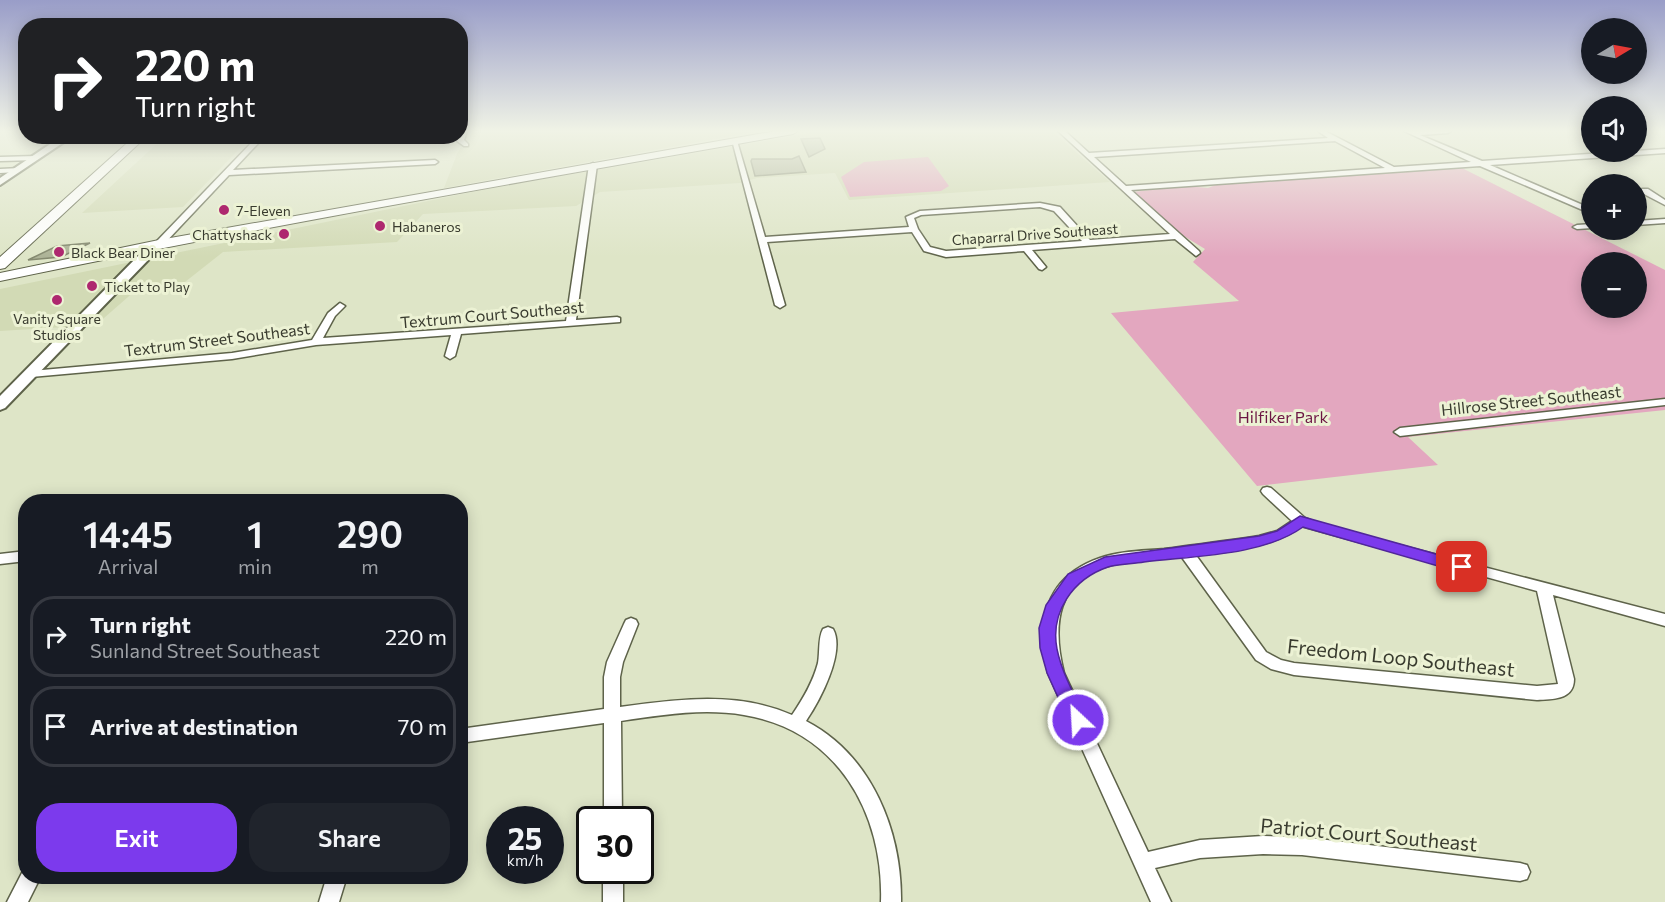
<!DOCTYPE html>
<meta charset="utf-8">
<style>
:root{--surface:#171b24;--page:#20242c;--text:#f1f3f6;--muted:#9ea1a6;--line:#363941;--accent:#7c3aed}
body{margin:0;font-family:Commissioner,sans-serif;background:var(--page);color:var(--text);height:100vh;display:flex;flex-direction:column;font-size:22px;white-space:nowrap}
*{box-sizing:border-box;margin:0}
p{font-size:20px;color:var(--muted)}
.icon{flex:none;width:33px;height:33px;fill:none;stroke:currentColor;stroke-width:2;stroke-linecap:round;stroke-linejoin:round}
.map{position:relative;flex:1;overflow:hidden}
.panel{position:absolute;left:18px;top:494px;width:450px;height:390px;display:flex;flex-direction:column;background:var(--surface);border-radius:24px;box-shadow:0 3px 15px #0003}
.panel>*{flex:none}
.hud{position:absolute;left:18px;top:18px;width:450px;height:126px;border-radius:24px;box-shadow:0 3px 15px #0003;background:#202124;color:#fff;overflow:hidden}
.needle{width:39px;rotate:80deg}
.controls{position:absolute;left:1581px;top:18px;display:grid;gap:12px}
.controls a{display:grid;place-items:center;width:66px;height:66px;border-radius:50%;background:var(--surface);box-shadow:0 3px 15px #0003;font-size:30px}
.speed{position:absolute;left:486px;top:806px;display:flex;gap:12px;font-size:30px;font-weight:700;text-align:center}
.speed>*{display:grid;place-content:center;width:78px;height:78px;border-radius:50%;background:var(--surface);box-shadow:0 3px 15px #0003;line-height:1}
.speed small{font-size:15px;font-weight:400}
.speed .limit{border:3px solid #111;border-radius:9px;background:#fff;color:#111}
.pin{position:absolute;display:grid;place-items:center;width:51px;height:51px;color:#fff;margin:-26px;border-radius:12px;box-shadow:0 3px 9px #0006}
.me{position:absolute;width:66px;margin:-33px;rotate:335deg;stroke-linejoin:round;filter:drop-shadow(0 0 4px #0008)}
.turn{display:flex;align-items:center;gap:21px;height:126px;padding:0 18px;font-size:27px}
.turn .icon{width:78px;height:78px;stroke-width:2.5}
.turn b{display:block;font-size:42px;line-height:51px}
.eta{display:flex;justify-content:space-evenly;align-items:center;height:102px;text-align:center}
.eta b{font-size:36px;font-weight:600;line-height:42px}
.button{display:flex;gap:12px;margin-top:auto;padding:12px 18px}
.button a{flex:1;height:69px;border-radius:24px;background:var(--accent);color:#fff;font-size:24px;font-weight:600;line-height:69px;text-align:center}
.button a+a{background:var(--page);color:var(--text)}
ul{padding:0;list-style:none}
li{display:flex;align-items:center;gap:18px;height:81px;margin:0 12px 9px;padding:0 6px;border:3px solid var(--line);border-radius:24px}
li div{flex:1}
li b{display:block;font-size:22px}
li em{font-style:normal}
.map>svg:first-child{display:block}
.built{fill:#d2dab5}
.green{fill:#e3a7bf;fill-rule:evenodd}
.building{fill:#adb397;stroke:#84896f;stroke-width:1.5}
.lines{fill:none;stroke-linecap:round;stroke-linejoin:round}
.street-casing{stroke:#5e634a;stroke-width:3}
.secondary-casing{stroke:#5e634a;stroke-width:4}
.primary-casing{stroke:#5e634a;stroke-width:2}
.street{fill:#fff;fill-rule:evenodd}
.secondary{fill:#fff;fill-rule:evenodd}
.primary{fill:#fff;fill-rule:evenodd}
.route{fill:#7c3aed;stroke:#51269a;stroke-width:1.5}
.poi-dot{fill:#ae286f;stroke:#ecf2d4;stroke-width:2}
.labels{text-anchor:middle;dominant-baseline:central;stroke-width:6;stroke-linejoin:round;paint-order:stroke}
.far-poi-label{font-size:14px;fill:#393b2f;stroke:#ecf2d4;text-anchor:start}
.far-street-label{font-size:14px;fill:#393b2f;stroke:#ecf2d4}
.street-label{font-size:16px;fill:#393b2f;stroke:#ecf2d4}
.park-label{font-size:16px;fill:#6c1543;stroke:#ecf2d4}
.near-street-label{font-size:20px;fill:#393b2f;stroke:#ecf2d4}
</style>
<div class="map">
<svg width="1665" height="902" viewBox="0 0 1665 902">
<rect width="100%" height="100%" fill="#dee5c7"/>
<path class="built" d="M470,131H759L444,188L457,154Z
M821,131H1052L1110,182L849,200L835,173L757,178L740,183L600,192L576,206L423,214L397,242L223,252L185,282L136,290L96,325L0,331V289L477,191Z
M213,137H251L183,207L82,213L162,139Z"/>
<path class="green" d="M928,157L949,186L941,191L850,197L841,177L864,162Z
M1452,163L1665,270V410L1408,437L1438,465L1257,486L1111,313L1239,301L1193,262L1205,249L1179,233L1133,192L1186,186L1208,188L1230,179ZM1592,262H1636V308H1592Z"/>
<path class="building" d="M820,138L825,149L809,157L801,139Z
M799,156L806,172L755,176L751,161L752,159H792Z
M90,243L61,257L28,260L57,246Z"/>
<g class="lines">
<g class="street-casing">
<path id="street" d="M461,131H467L464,140L468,144V146H464L457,141L459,136H460Z
M1058,131H1065L1089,153L1328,138L1318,131H1325L1394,167L1471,162L1404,131H1451L1448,133L1420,135L1482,161L1665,149V153L1490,165L1592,209V214L1480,166L1131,190L1199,251L1200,253L1196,256L1175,239L1032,250L1046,267L1042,270L1039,269L1024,251L946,257L924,251L912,232L767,242L785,305L780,308L775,305L732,140L737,141L765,237L909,227L906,217L920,211L1040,203L1060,207L1090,240L1170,234ZM1335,141L1385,168L1126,186L1094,157ZM1040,207L1054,211L1082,241L946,251L930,247L918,229L914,218L921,215Z
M258,136H265L233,170L435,160L438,162L435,164L229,175L162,246H156V242Z
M0,157L36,156L39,158L36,160L0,161Z
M593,163L597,165L576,320L617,317L620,318V322L461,334L455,356L450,359L445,356L451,335L316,345L232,359L31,377L26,374L31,371L232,353L312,340L328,313L340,303L345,306L335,316L323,338L566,321L589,165Z
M20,168L21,170L17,172L0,173V169Z
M1642,189H1648L1665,200V205L1642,193Z
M1665,219V223L1636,225V221Z
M1592,224V228L1577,229L1573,227L1577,225Z
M1665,399V405L1400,436L1394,432L1400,428Z
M1267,487L1271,488L1305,518L1322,525L1665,614V626L1553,595L1574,679C1574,700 1553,699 1537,700L1294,675L1271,669L1256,660L1181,556C1158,559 1134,560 1112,565C1056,578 1052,626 1064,673L1148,852L1200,840L1263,836L1302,837L1520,863L1527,865L1530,872L1527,879L1520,881L1302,855L1263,854L1200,858L1155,868L1171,902H1151L1048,673C1036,621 1045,577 1100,558C1120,551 1142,551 1164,549C1195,545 1227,541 1259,536L1277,531L1292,521L1263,494L1261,491L1263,488ZM1301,526L1537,591L1558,684L1537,686L1294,663L1281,660L1266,652L1195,554C1232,549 1271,549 1301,526Z
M26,551V561L0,564V554Z
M631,618L636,620L638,624L623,662L620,677V707C678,699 738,691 792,715C803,699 813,682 818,663C820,652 818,638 823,629L828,627L833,629C846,652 819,702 806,721C872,755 902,832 901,902H881C884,813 837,730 744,715C703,708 661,715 621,721L622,819H604V723L460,743V729L604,709V677L607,662L624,624L626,620Z
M24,869L26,876H41L28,902H7Z
M603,870H623V902H603Z
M327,876H347L339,902H319Z"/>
</g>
<g class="secondary-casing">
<path id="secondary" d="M62,136H73L0,185V178Z
M147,250L151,251V257L5,408L0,410V396L143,251Z"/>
</g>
<g class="primary-casing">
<path id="primary" d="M776,131H798L793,134C528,181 263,226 0,281V273L159,240Z
M135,136H147L5,268L0,269V257Z"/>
</g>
<use href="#street" class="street"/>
<use href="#secondary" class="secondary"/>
<use href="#primary" class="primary"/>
</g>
<linearGradient id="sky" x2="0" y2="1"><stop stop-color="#999dc8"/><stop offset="0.51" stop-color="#f0f3e6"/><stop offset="1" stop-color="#f0f3e6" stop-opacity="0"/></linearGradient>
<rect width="1665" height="257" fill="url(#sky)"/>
<path class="route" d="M1300,516L1468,563L1470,567L1462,573L1303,527C1263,556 1193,556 1144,562C1133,564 1119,564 1108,567C1073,579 1050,612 1057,649C1062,674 1076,698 1087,720L1084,726L1078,728L1071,726L1047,673L1040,648L1039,628L1046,605L1068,574L1105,557L1259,536L1277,531Z"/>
<g class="poi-dot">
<circle cx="224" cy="210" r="6"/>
<circle cx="380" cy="226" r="6"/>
<circle cx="284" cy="234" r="6"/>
<circle cx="59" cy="252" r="6"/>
<circle cx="92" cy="286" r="6"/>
<circle cx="57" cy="300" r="6"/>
</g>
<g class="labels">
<g class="far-poi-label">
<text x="236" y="210">7-Eleven</text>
<text x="392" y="226">Habaneros</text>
<text x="272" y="234" text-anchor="end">Chattyshack</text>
<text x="71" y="252">Black Bear Diner</text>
<text x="104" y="286">Ticket to Play</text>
<text x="57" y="318" text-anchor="middle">Vanity Square<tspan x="57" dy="16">Studios</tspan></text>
</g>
<g class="far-street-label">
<text transform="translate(1035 234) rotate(-4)">Chaparral Drive Southeast</text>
</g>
<g class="street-label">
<text transform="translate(492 314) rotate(-5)">Textrum Court Southeast</text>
<text transform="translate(217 339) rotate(-7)">Textrum Street Southeast</text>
<text transform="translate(1531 400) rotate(-6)">Hillrose Street Southeast</text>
</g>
<g class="park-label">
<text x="1283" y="416">Hilfiker Park</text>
</g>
<g class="near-street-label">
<text transform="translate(1401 657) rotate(6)">Freedom Loop Southeast</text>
<text transform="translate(1369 834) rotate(5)">Patriot Court Southeast</text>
</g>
</g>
</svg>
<div class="controls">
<a><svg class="needle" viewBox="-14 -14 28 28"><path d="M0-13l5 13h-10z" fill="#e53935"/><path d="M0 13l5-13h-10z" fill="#9ea1a6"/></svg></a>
<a><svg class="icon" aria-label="sound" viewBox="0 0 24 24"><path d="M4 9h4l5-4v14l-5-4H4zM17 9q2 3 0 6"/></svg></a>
<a>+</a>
<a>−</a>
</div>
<div class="speed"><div>25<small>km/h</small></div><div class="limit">30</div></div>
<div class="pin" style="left:1462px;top:567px;background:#d93025"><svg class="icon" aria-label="arrive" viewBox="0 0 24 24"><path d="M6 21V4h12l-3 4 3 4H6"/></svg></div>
<svg class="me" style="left:1078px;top:720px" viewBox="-20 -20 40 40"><circle r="17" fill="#7c3aed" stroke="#fff" stroke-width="3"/><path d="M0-11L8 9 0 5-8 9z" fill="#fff"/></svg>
<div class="hud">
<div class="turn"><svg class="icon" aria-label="right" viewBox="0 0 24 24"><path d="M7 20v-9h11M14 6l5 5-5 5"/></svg><div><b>220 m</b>Turn right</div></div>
</div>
<section class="panel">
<div class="eta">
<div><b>14:45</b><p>Arrival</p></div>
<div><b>1</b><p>min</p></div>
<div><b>290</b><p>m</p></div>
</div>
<ul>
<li><svg class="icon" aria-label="right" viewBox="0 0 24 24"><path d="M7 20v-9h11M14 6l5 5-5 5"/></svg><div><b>Turn right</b><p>Sunland Street Southeast</p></div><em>220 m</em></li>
<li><svg class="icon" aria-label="arrive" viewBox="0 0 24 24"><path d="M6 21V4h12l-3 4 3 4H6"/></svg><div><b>Arrive at destination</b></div><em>70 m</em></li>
</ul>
<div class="button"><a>Exit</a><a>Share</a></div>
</section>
</div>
